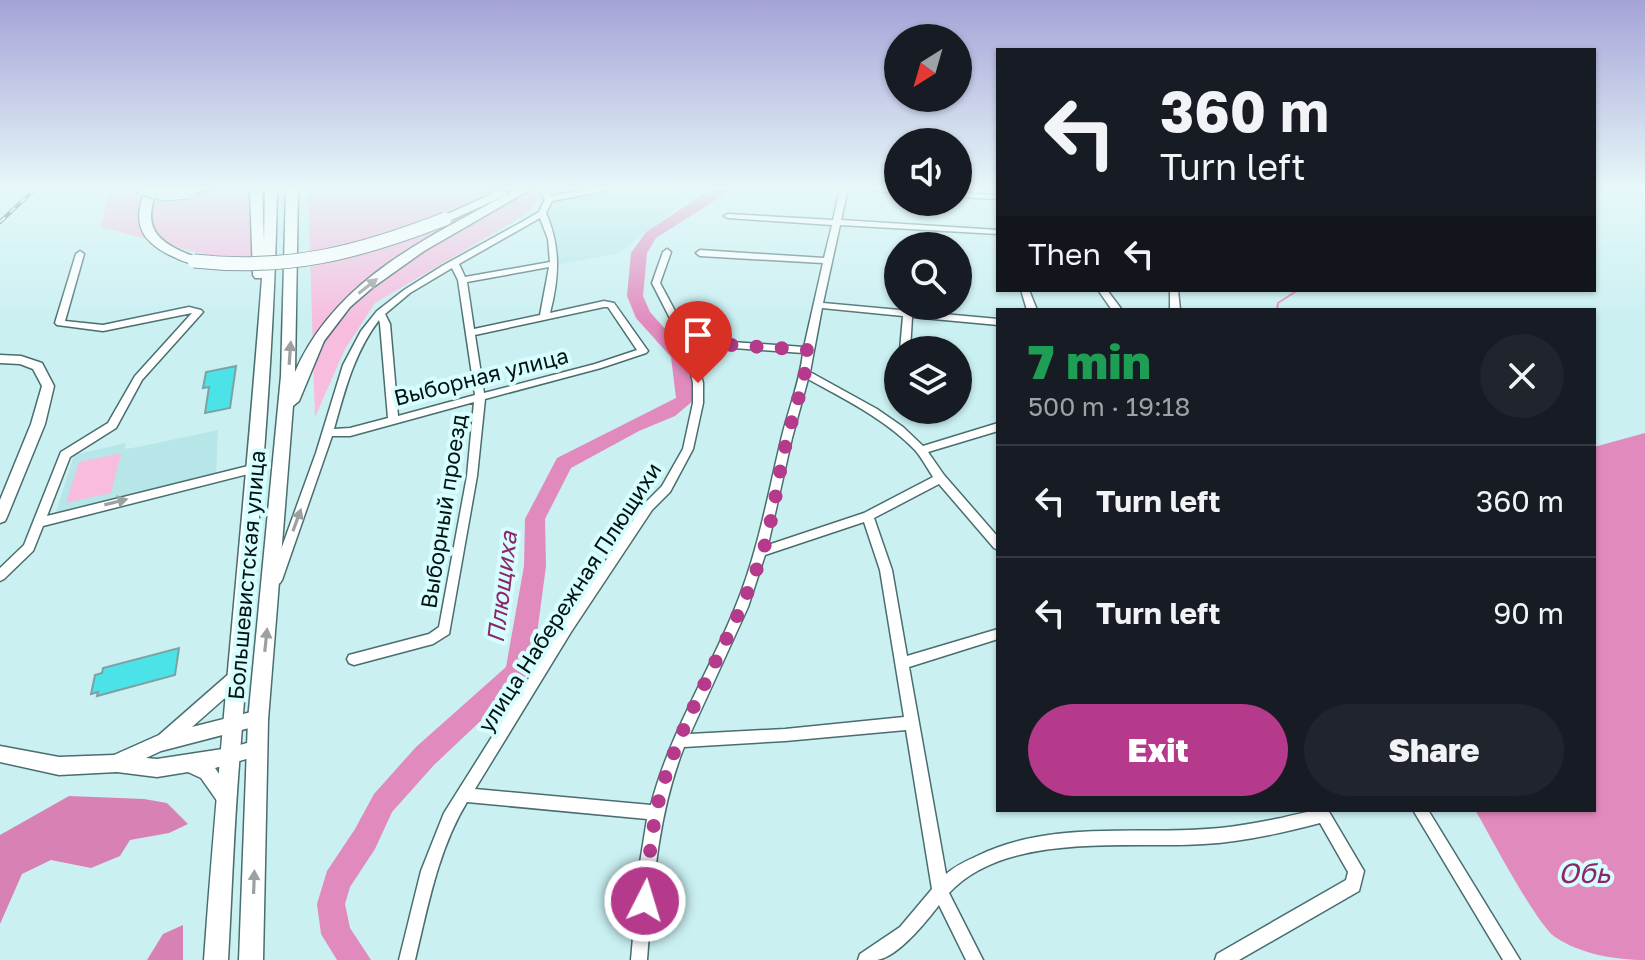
<!DOCTYPE html>
<meta charset="utf-8">
<style>
:root{--surface:#171b24;--page:#20242c;--text:#f1f3f6;--muted:#9ea1a6;--line:#363941;--accent:#b53a8c}
body{margin:0;font-family:"Golos Text",sans-serif;background:var(--page);color:var(--text);height:100vh;display:flex;flex-direction:column;font-size:30px;white-space:nowrap}
*{box-sizing:border-box;margin:0}
p{font-size:26px;color:var(--muted)}
.icon{flex:none;width:44px;height:44px;fill:none;stroke:currentColor;stroke-width:2;stroke-linecap:round;stroke-linejoin:round}
.map{position:relative;flex:1;overflow:hidden}
.panel{position:absolute;left:996px;top:308px;width:600px;height:504px;display:flex;flex-direction:column;background:var(--surface);border-radius:0px;box-shadow:0 2px 6px #0004}
.panel>*{flex:none}
.top-card{position:absolute;left:996px;top:48px;width:600px;height:244px;border-radius:0px;box-shadow:0 2px 6px #0004;background:#171b24;color:var(--text);overflow:hidden}
.needle{width:52px;rotate:217deg}
.tools{position:absolute;left:884px;top:24px;display:grid;gap:16px}
.tools a{display:grid;place-items:center;width:88px;height:88px;border-radius:50%;background:var(--surface);box-shadow:0 2px 6px #0004;font-size:40px}
.pin{position:absolute;display:grid;place-items:center;width:68px;height:68px;color:#fff;margin:-82px -34px;border-radius:50% 50% 50% 0;rotate:-45deg;box-shadow:0 0 8px #0007}
.pin .icon{rotate:45deg}
.me{position:absolute;width:88px;margin:-44px;rotate:5deg;stroke-linejoin:round;filter:drop-shadow(0 0 6px #0008)}
.turn{display:flex;align-items:center;gap:28px;height:168px;padding:0 32px;font-size:36px}
.turn .icon{width:104px;height:104px;stroke-width:2.5}
.turn b{display:block;font-size:56px;line-height:68px}
.then{display:flex;align-items:center;height:76px;padding:0 32px;background:#0003;gap:16px;font-size:30px}
.round{display:grid;place-items:center;flex:none;width:84px;height:84px;border-radius:42px;background:var(--page)}
.head{display:flex;align-items:center;justify-content:space-between;height:136px;padding:0 32px}
h1{font-size:48px;font-weight:800;line-height:60px;color:#1e9e55}
.action{display:flex;gap:16px;margin-top:auto;padding:16px 32px}
.action a{flex:1;height:92px;border-radius:48px;background:var(--accent);color:#fff;font-size:32px;font-weight:800;line-height:92px;text-align:center}
.action a+a{background:var(--page);color:var(--text)}
ul{padding:0;list-style:none}
li{display:flex;align-items:center;gap:24px;height:112px;padding:0 32px;border-top:2px solid var(--line)}
li div{flex:1}
li b{display:block;font-size:30px}
li em{font-style:normal}
.map>svg:first-child{display:block}
.built{fill:#b6e6e8}
.green{fill:#f7bcde}
.forest{fill:#d781b5}
.water{fill:#e18abe}
.lines{fill:none;stroke-linecap:round;stroke-linejoin:round}
.stream{stroke:#e18abe;stroke-width:2}
.river{fill:#e18abe;fill-rule:evenodd}
.building{fill:#4be3e8;stroke:#7da2a3;stroke-width:2}
.minor-casing{stroke:#4a6d6e;stroke-width:3}
.major-casing{stroke:#4a6d6e;stroke-width:3}
.highway-casing{stroke:#4a6d6e;stroke-width:3}
.minor{fill:#fff;fill-rule:evenodd}
.major{fill:#fff;fill-rule:evenodd}
.highway{fill:#fff;fill-rule:evenodd}
.rail-casing{stroke:#293c3c;stroke-width:4}
.rail{stroke:#d7feff;stroke-width:2;stroke-dasharray:7;stroke-linecap:butt}
.highway-bridge-casing{stroke:#4a6d6e;stroke-width:15;stroke-linecap:butt}
.highway-bridge{stroke:#fff;stroke-width:13}
.oneway{fill:#9ba0a0}
.route{stroke:#b53a8c;stroke-width:14;stroke-dasharray:0 25.2}
.labels{text-anchor:middle;dominant-baseline:central;stroke-width:8;stroke-linejoin:round;paint-order:stroke}
.street-label{font-size:22px;fill:#041212;stroke:#d7feff}
.water-label{font-size:24px;font-style:italic;fill:#8c276b;stroke:#d7feff}
.near-water-label{font-size:28px;font-style:italic;fill:#8c276b;stroke:#d7feff}
</style>
<div class="map">
<svg width="1645" height="960" viewBox="0 0 1645 960">
<rect width="100%" height="100%" fill="#caf0f2"/>
<path class="built" d="M610,189H669L680,206L617,254L555,265L544,208L552,202Z
M218,430L216,475L56,512L74,455L126,443L125,449L138,447Z"/>
<path class="green" d="M110,189H259L257,268L101,227Z
M308,189H545L528,213L375,303L345,349L315,417Z
M121,453L111,493L66,503L79,462Z"/>
<path class="forest" d="M69,796L144,799L167,803L188,824L169,833L130,840L120,856L91,868L51,860L22,874L0,924V835Z
M183,925V960H147L163,934Z"/>
<path class="water" d="M1645,433V960C1616,960 1580,954 1555,937C1536,924 1490,835 1475,810H1594V447Z"/>
<g class="lines">
<path class="stream" d="M1277,310L1278,303L1298,290"/>
<path class="river" d="M733,189L656,238L647,253L643,296L650,312L689,356L694,400L675,416L639,431L571,468L545,519L546,566L535,649L524,680L434,765L392,812L375,849L350,887L345,904L350,928L371,960H337L321,934L317,904L327,871L355,829L374,794L416,747L506,667L524,566L525,519L557,458L676,398L671,357L636,318L627,296L631,253L646,232L710,190Z"/>
</g>
<path class="building" d="M236,366L230,408L205,413L209,387L203,388L206,372Z
M179,648L175,675L97,696L98,692L91,694L95,675L102,673L103,668Z"/>
<g class="lines">
<g class="minor-casing">
<path id="minor" d="M538,189H546L551,196L591,189H609L605,191L552,201L546,213C561,247 559,278 550,313L604,301L614,303L648,351L646,353L601,368L485,399L477,476L449,634L433,644L354,665L349,663L347,659L349,655L429,634L439,627L467,476L474,402L350,436H332L282,580L280,583L276,585L272,583L270,580L316,453L343,365L361,331L377,311L404,290L442,266L520,223L539,212L545,199ZM540,218L548,239L550,262L465,277L459,264ZM549,267L540,315L474,329L467,282ZM452,268L458,280L475,395L398,416L390,324L385,314L410,293ZM604,307H608L637,350L595,364L484,393L475,335ZM379,320L380,324L388,418L350,428L334,429C345,390 354,353 379,320Z
M840,189H848L841,220L998,230V234L840,225L823,303L998,319V325L912,317L910,350H900L903,316L822,308L810,372L877,409L903,427L923,446L998,423V431L928,452L944,475L998,537V550L994,548L939,484L874,518L892,570L907,656L998,629V639L909,667L946,874C955,866 966,861 977,856C1053,819 1139,836 1220,828C1240,826 1261,822 1281,818C1297,814 1312,810 1328,810L1364,871L1359,891L1239,960H1215L1217,954L1346,880L1348,872L1320,823C1282,833 1243,842 1204,844C1128,849 1006,831 949,893L983,960H966L939,905C926,922 898,957 877,960C871,960 864,960 858,960L860,954L900,927L932,889L906,730L785,741L684,747C657,816 653,887 647,960H631L639,869L647,819L467,802C438,850 428,906 415,960H399L421,871L444,813L563,624L644,504L662,486L683,449L693,403V383L686,350L680,342L681,340L652,283L663,252L667,249L671,252L660,283L690,339L804,347L823,263L700,256L696,253L700,250L824,258L832,225L728,218L724,216L728,214L833,220ZM693,345L803,353C800,381 789,408 782,436C768,494 758,553 735,608C708,674 669,735 651,805L475,789L571,632L652,510L670,492L693,449L703,403V383ZM808,379C846,400 885,419 915,450C922,458 927,468 933,477L864,513L768,545L792,438ZM864,522L880,570L904,717L785,729L690,734L748,607L765,555Z
M870,189H898V193L874,191Z
M958,193L998,195V199L958,197Z
M80,251L84,254L65,321L103,325L189,307L201,310L203,312L142,380L116,428L70,457L47,516L256,464L261,468L256,472L43,526L33,551L4,579L0,581V568L24,545L61,452L108,423L135,376L192,313L103,331L57,325L55,323L76,254Z
M1021,290H1029L1037,310H1027Z
M1098,290H1107L1122,310H1112Z
M1170,290H1178L1180,310H1170Z
M1413,810H1428L1520,960H1503Z"/>
</g>
<g class="major-casing">
<path id="major" d="M0,355L21,356L42,363L54,386L45,424L7,517L5,521L0,523V500L31,424L42,386L33,369L20,364L0,363Z
M237,670L243,672L245,677L243,682L192,727L259,710L265,712L268,718L265,724L161,751L146,758L157,759L229,748L258,740L264,742L267,748L264,754L215,768L236,799L234,805L227,808L220,805L201,778L188,772L157,777L117,772L59,775L0,762V746L59,757L114,755L159,735L231,672Z"/>
</g>
<g class="highway-casing">
<path id="highway" d="M146,189H158C139,231 161,244 198,258V264C189,264 182,261 174,257C141,242 131,223 146,189Z
M187,189H212L189,195L183,192Z
M250,189H262L264,240L265,189H277C274,378 254,565 240,753C234,822 232,891 228,960H204C220,732 245,506 262,278H255L253,275Z
M286,189H298L295,372C335,281 423,240 506,195L449,221H441V217L498,191H506V195L517,189H531L424,251L372,288L350,307L324,341L299,401L293,406L268,720L263,960H239L248,720L281,376Z"/>
</g>
<use href="#minor" class="minor"/>
<use href="#major" class="major"/>
<use href="#highway" class="highway"/>
<g class="rail-casing">
<path id="rail" d="M0,222L35,189"/>
</g>
<use href="#rail" class="rail"/>
<g class="highway-bridge-casing">
<path id="highway-bridge" d="M144,189L164,194L189,192
M194,261C288,271 358,253 445,219"/>
</g>
<use href="#highway-bridge" class="highway-bridge"/>
</g>
<defs><path id="oneway-solid" d="M-6-.8H1V-3.2L6.5 0L1 3.2V.8H-6Z" transform="scale(2)"/></defs>
<g class="oneway">
<use href="#oneway-solid" transform="translate(368 286) rotate(-38)"/>
<use href="#oneway-solid" transform="translate(290 353) rotate(-86)"/>
<use href="#oneway-solid" transform="translate(116 502) rotate(-14)"/>
<use href="#oneway-solid" transform="translate(297 520) rotate(-70)"/>
<use href="#oneway-solid" transform="translate(266 640) rotate(-84)"/>
<use href="#oneway-solid" transform="translate(254 882) rotate(-88)"/>
</g>
<linearGradient id="sky" x2="0" y2="1"><stop stop-color="#a5a3d7"/><stop offset="0.58" stop-color="#e7f8f9"/><stop offset="1" stop-color="#e7f8f9" stop-opacity="0"/></linearGradient>
<rect width="1645" height="324" fill="url(#sky)"/>
<g class="lines">
<path class="route" d="M645,901C649,860 652,820 664,781C689,702 737,631 763,551C775,513 778,471 789,432C796,404 806,379 808,350L685,342L691,350L698,383"/>
</g>
<g class="labels">
<g class="street-label">
<text transform="translate(481 376) rotate(-14)">Выборная улица</text>
<text transform="translate(443 511) rotate(-81)">Выборный проезд</text>
<text transform="translate(246 575) rotate(-85)">Большевистская улица</text>
<text transform="translate(569 597) rotate(-57)">улица Набережная Плющихи</text>
</g>
<g class="water-label">
<text transform="translate(501 587) rotate(-83)">Плющиха</text>
</g>
<g class="near-water-label">
<text x="1584" y="872">Обь</text>
</g>
</g>
</svg>
<div class="tools">
<a><svg class="needle" viewBox="-14 -14 28 28"><path d="M0-13l5 13h-10z" fill="#e53935"/><path d="M0 13l5-13h-10z" fill="#9ea1a6"/></svg></a>
<a><svg class="icon" aria-label="sound" viewBox="0 0 24 24"><path d="M4 9h4l5-4v14l-5-4H4zM17 9q2 3 0 6"/></svg></a>
<a><svg class="icon" aria-label="search" viewBox="0 0 24 24"><circle cx="10" cy="10" r="6"/><path d="M15 15l6 6"/></svg></a>
<a><svg class="icon" aria-label="layers" viewBox="0 0 24 24"><path d="M12 4l9 5-9 5-9-5zM3 14l9 5 9-5"/></svg></a>
</div>
<div class="pin" style="left:698px;top:383px;background:#d93025"><svg class="icon" aria-label="arrive" viewBox="0 0 24 24"><path d="M6 21V4h12l-3 4 3 4H6"/></svg></div>
<svg class="me" style="left:645px;top:901px" viewBox="-20 -20 40 40"><circle r="17" fill="#b53a8c" stroke="#fff" stroke-width="3"/><path d="M0-11L8 9 0 5-8 9z" fill="#fff"/></svg>
<div class="top-card">
<div class="turn"><svg class="icon" aria-label="left" viewBox="0 0 24 24"><path d="M17 20v-9H6M10 6l-5 5 5 5"/></svg><div><b>360 m</b>Turn left</div></div>
<div class="then">Then<svg class="icon" aria-label="left" viewBox="0 0 24 24"><path d="M17 20v-9H6M10 6l-5 5 5 5"/></svg></div>
</div>
<section class="panel">
<div class="head"><div><h1>7 min</h1><p>500 m · 19:18</p></div><a class="round"><svg class="icon" aria-label="close" viewBox="0 0 24 24"><path d="M6 6l12 12M18 6L6 18"/></svg></a></div>
<ul>
<li><svg class="icon" aria-label="left" viewBox="0 0 24 24"><path d="M17 20v-9H6M10 6l-5 5 5 5"/></svg><div><b>Turn left</b></div><em>360 m</em></li>
<li><svg class="icon" aria-label="left" viewBox="0 0 24 24"><path d="M17 20v-9H6M10 6l-5 5 5 5"/></svg><div><b>Turn left</b></div><em>90 m</em></li>
</ul>
<div class="action"><a>Exit</a><a>Share</a></div>
</section>
</div>
